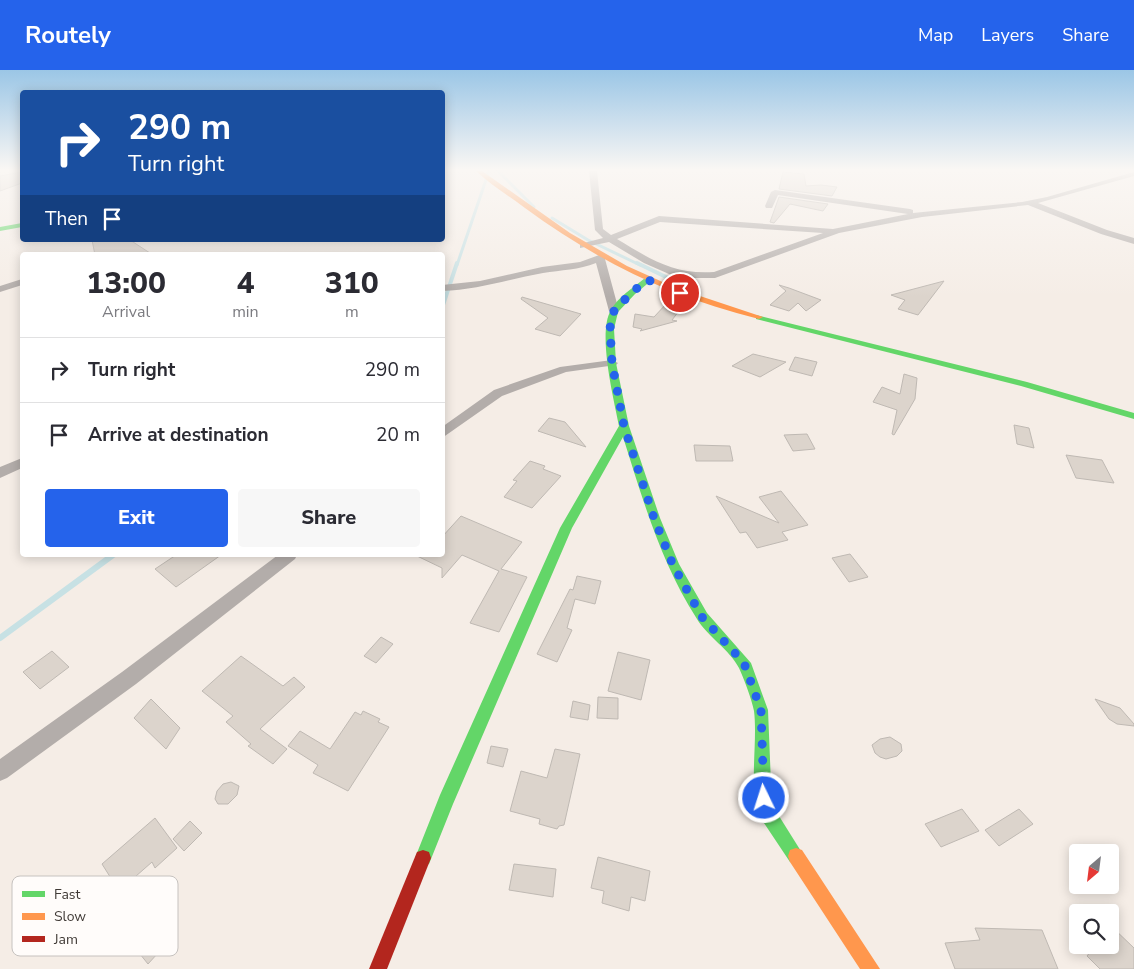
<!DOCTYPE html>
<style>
:root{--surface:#fff;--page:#f7f7f7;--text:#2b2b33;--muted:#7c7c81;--line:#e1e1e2;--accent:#2563eb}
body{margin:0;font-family:"Nunito Sans",sans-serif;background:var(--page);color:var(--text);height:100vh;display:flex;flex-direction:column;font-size:19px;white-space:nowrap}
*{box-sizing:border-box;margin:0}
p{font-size:16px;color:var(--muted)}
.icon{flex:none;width:28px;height:28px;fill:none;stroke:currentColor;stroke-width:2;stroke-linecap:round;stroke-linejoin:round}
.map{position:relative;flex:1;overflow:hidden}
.panel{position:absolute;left:20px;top:182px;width:425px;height:305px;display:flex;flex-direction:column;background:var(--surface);border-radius:5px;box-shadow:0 2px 12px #0003}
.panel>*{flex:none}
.hud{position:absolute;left:20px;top:20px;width:425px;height:152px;border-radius:5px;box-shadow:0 2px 12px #0003;background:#1a4fa0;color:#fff;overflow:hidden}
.needle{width:32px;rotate:208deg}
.tools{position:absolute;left:1069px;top:774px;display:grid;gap:10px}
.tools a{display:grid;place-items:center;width:50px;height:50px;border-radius:5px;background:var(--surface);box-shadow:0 2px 12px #0003;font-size:25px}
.pin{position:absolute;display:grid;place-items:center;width:42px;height:42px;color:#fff;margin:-21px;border:2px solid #fff;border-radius:50%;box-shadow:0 1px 5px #0007}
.me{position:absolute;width:55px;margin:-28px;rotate:356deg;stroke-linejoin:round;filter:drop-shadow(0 0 4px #0008)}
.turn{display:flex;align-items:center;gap:18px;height:105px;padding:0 25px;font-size:22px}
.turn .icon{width:65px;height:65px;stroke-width:2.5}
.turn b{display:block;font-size:35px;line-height:42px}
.then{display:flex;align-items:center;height:48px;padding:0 25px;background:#0003;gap:10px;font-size:19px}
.eta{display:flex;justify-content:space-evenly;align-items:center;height:85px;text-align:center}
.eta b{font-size:30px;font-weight:800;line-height:35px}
.cta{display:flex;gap:10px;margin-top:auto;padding:10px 25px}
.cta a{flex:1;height:58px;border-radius:5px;background:var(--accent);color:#fff;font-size:20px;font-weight:800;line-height:58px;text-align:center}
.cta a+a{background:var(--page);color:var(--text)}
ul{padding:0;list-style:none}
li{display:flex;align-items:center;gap:15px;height:65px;padding:0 25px;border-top:1px solid var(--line)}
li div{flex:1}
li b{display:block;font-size:19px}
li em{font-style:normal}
header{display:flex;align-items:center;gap:30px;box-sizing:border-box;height:70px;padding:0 25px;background:var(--accent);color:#fff}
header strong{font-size:24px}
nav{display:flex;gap:28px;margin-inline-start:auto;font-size:18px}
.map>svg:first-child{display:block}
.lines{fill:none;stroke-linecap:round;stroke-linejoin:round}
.stream-far2{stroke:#c7e1e4;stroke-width:3}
.stream-far1{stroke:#c7e1e4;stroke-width:4}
.stream{stroke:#c7e1e4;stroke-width:6}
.building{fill:#dcd4cc;stroke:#bfb9b3}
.street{fill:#b3adaa;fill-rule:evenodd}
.fast{fill:#63d668;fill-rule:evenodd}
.slow{fill:#ff974d;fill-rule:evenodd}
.jam{fill:#b3261e;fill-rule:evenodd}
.route{stroke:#2563eb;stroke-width:9;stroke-dasharray:0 16.2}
.key{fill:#fffcfa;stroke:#c6c2bf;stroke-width:1}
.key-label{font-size:14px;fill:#403a36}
</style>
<header>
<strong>Routely</strong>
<nav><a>Map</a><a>Layers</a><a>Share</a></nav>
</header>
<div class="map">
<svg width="1134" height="899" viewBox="0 0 1134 899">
<rect width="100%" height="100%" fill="#f5ede6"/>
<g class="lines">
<path class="stream-far2" d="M498,101L534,137
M552,148L588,170L640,195
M457,195L489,101"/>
<path class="stream-far1" d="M637,193L666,207
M442,238L457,193"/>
<path class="stream" d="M0,568L113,485"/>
</g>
<path class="building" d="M22,102V113L0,121V106Z
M783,102L804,104L806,116L821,115L837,117L832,126L779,119Z
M779,127L828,134L823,141L790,134L774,153L770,152Z
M92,170H130L153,185H95Z
M944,211L918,245L898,239L905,230L891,225Z
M779,215L789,218L821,230L806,241L798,233L789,241L770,235L786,221Z
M522,227L581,244L560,266L535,259L548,248L521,229Z
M667,233L682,237L672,250L677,251L640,261L642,259L633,257L635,244L654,247Z
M753,284L786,292L760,307L732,296Z
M795,287L817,292L812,306L789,300Z
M904,304L917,308L915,329L894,365L892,364L897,340L873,332L882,317L900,324Z
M549,348L565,352L586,377L538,361Z
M1014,355L1029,358L1034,378L1017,374Z
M807,364L815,379L793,381L784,365Z
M694,375L730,376L733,391H696Z
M1066,385L1102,390L1114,413L1076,408Z
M530,391L545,396L543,399L561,406L532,438L504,427L517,411L513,410Z
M781,421L808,455L782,462L788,470L757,478L746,462L740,463L716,426L779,453L759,427Z
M461,446L522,472L501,499L527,507L499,562L470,553L499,501L462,485L442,508V498L415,485H442V467Z
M850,484L868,507L849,512L832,488Z
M176,485H221L176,517L155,499Z
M577,506L601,511L595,534L575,529L567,558L572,560L557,592L537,584L570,519L573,520Z
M381,567L393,574L376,593L364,586Z
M52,581L69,597L40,619L23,602Z
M618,582L650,590L641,630L608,621Z
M241,586L283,616L294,607L305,617L260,659L287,679L273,694L248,676L251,674L226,652L233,646L202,621Z
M598,627L618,628V649L597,648Z
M151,629L180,658L166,679L134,648Z
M1095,629L1120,638L1134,654V656L1117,654L1109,649Z
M573,631L590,635L588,650L570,647Z
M363,641L380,649L378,652L389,657L348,721L313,703L318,695L288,676L300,661L330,679L355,642L361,645Z
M890,667L901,674L902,681L897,686L886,689L880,687L875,683L872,675L880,669Z
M491,676L508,679L503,697L487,693Z
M555,679L580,684L564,755L559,756L557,759L539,754L540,749L510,741L521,701L547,708Z
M231,712L239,716L237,725L228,734H218L215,729L217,721L223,714Z
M962,739L979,761L941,777L925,754Z
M1019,739L1033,754L999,776L985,760Z
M155,748L177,778L155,798L152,792L119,821L102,794Z
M190,751L202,763L184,781L173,769Z
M598,787L650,801L645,831L631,827L629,841L602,833L604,821L591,818Z
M514,794L556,799L553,827L509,820Z
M126,821L139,836L138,838L168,872L148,894L132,874L133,872L107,840Z
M1110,855L1134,878V899H1100L1087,886L1096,875H1110Z
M975,858L1042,860L1058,899H955L945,873L980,870Z"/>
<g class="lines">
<path class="street" d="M589,101H597L603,159L611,165L659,146L833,159L908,144L778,125L772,138H766L765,136L771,122L775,120L910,139L913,140V143L1022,132L1047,127L1134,102V106L1038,133L1107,160L1134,168V174L1101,164L1028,135L922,147L839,163L715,208H685L669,204L644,193L609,172L580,178V174L603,168L595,160ZM660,152L823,163L714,202C674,205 650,189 617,169Z
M602,184L607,187L605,189L619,241L614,244L609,241L596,193C579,200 561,200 543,203C509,209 477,220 442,221V215L480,211L542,197L580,192Z
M22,209V215L0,222V216Z
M612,290L618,293L616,295L566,302L502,326L442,368V357L494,320L560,297Z
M22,388V398L0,408V397Z
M278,485H297L295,489L136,614L7,708L0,711V689L122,602Z"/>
<path class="fast" d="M22,153V157L0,161V157Z
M645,208L652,210L635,224L618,242L614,259L616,293L629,356L660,448L679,494L707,543L751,593L768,640L771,714L774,738L804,786L802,792L796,794L790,792L760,747C748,717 758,673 754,641C752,630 744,609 739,598C730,580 707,566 697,549C661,493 643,430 623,367L572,458L453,734L429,794L423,796L417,794L415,788L440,725L560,458L619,356C614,330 597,263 611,240C618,227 634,217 645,208Z
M756,245L1027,312L1134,343V349L1021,316L756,249Z"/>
<path class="slow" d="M476,101H482L570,163L627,196L676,218L763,247L759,249C670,227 599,192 525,138C509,126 491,115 476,101Z
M796,778L802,780L880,899H860L790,792L788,786L790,780Z"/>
<path class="jam" d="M423,780L429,782L431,788L387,899H369L417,782Z"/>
</g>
<linearGradient id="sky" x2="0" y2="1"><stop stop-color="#9bc6e6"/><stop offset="0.44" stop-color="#faf7f4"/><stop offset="1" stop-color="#faf7f4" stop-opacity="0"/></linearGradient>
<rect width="1134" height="227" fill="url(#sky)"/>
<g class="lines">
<path class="route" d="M680,223L648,210L632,222L614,241L610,258L612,293L624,356L654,448L673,495L702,547L744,593L761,640L764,728"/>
</g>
<rect x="12" y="806" width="166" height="80" rx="8" class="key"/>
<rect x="22" y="821" width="23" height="6" fill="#63d668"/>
<rect x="22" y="843" width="23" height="7" fill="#ff974d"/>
<rect x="22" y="866" width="23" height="6" fill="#b3261e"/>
<g class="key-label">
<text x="54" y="829">Fast</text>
<text x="54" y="851">Slow</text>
<text x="54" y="874">Jam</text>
</g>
</svg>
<div class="tools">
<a><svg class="needle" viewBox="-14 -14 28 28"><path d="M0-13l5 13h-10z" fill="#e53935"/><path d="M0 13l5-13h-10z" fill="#7c7c81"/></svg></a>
<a><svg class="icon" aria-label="search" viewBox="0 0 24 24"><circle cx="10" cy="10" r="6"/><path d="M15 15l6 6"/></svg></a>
</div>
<div class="pin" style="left:680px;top:223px;background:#d93025"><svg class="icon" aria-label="arrive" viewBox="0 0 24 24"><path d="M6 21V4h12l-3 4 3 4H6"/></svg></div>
<svg class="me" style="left:764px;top:728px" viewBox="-20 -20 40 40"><circle r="17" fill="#2563eb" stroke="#fff" stroke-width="3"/><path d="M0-11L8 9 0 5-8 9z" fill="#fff"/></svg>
<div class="hud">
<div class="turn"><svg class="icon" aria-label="right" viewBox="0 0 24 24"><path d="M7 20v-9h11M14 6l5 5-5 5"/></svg><div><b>290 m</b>Turn right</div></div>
<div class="then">Then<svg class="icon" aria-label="arrive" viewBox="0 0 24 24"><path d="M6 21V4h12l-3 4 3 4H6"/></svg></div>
</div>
<section class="panel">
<div class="eta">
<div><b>13:00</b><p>Arrival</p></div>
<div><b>4</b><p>min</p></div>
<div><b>310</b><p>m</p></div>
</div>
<ul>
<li><svg class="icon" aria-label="right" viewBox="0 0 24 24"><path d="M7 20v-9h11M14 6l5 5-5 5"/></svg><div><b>Turn right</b></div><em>290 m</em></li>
<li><svg class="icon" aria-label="arrive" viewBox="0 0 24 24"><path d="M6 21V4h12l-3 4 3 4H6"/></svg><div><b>Arrive at destination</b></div><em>20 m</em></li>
</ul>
<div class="cta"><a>Exit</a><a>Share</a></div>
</section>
</div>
